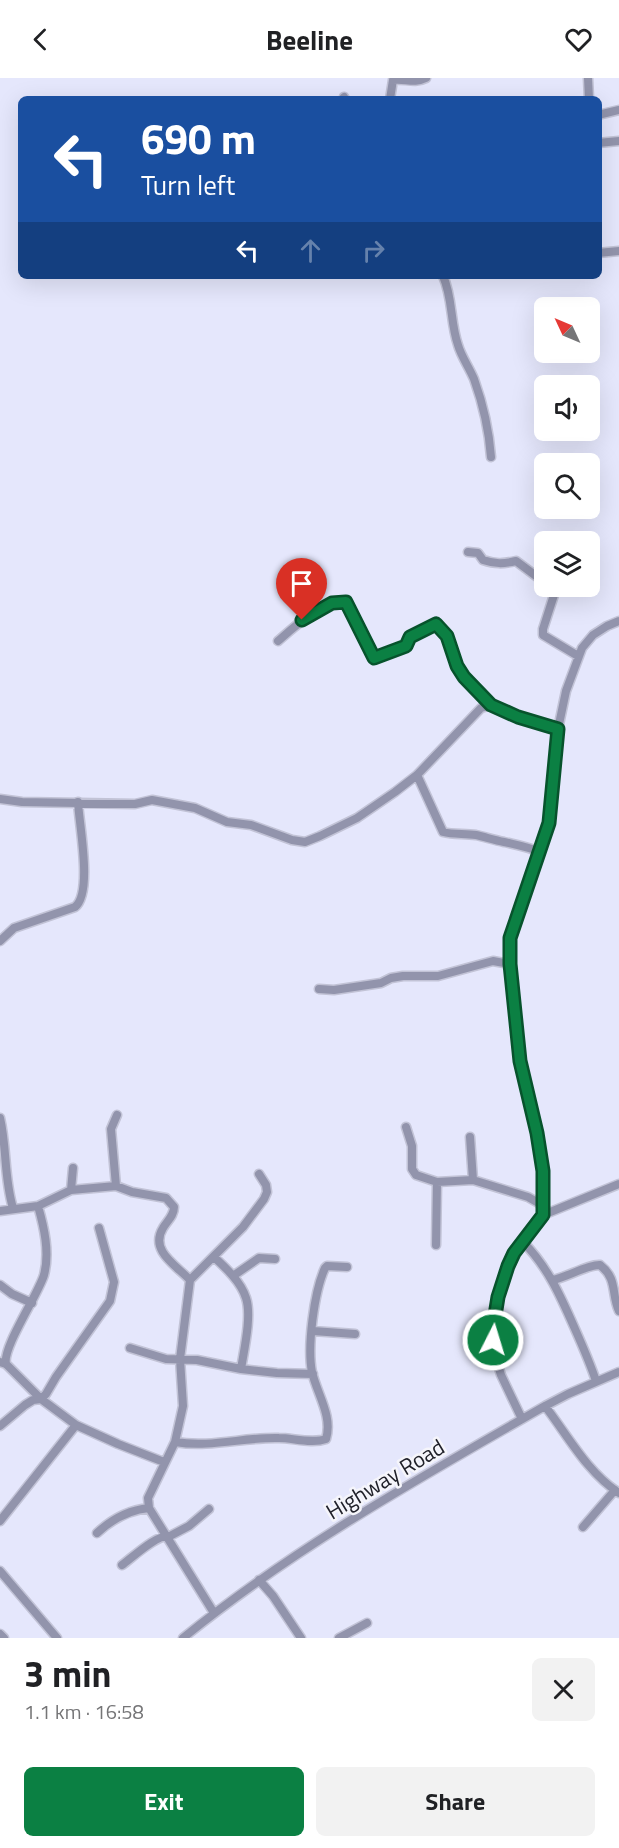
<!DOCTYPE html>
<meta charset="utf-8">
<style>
:root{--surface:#fff;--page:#f2f2f2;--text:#202124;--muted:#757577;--accent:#0b8043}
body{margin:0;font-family:"Titillium Web",sans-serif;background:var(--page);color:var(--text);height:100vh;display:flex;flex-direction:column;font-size:22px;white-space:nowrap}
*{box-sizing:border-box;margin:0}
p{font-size:20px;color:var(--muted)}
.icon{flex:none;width:33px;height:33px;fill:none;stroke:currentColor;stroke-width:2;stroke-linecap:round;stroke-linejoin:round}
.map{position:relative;height:1560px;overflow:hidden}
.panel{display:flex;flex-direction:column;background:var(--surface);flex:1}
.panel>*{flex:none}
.guide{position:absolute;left:18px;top:18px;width:584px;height:183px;border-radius:9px;box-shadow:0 6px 24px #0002;background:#1a4fa0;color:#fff;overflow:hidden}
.needle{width:39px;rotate:314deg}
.fabs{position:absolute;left:534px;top:219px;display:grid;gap:12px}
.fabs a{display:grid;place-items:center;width:66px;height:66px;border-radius:9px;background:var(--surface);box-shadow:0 6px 24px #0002;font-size:30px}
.pin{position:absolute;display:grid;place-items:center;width:51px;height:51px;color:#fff;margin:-62px -26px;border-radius:50% 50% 50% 0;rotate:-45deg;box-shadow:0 0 6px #0007}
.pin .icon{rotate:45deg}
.me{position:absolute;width:66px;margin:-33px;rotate:5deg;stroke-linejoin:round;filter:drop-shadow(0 0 4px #0008)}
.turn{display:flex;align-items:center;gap:21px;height:126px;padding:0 24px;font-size:27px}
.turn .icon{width:78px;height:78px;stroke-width:2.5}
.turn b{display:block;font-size:42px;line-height:51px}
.lanes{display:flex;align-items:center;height:57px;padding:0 24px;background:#0003;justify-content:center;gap:30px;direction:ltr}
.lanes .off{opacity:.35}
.round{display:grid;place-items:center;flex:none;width:63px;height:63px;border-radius:9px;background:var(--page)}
.head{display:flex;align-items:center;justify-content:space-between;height:102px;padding:0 24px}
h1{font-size:36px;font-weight:700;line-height:45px}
.cta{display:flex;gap:12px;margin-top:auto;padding:12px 24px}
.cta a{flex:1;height:69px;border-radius:9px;background:var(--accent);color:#fff;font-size:24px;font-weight:700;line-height:69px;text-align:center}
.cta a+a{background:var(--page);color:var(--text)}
header{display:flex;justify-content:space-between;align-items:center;height:78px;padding:0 24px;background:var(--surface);font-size:27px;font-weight:700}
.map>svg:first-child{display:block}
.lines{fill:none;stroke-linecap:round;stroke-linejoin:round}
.minor-casing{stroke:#c2c3d6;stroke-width:11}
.minor{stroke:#9294ac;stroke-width:8}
.route-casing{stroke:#07532c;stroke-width:15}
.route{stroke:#0b8043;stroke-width:10}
.labels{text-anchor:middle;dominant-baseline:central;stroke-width:5;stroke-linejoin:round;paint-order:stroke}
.street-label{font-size:22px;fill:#20212a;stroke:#f5f5fb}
</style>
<header><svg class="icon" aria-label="back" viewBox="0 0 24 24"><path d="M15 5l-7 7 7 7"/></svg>Beeline<svg class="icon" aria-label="heart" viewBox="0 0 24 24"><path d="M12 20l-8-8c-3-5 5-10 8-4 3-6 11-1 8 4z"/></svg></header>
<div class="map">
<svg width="619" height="1560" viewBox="0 0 619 1560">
<rect width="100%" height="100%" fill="#e5e7fc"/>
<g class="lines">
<g class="minor-casing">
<path id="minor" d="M588,0L589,21
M344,19L345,21
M390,21L393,2C404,0 414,6 426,0
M598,37L619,32
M598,65L619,63
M598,175L619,173
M443,198C453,220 450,244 458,267C461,278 469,289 474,301C483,326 489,352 491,379
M468,474L478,475L483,482C495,486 503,486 516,483L544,504
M550,508L554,517L543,551V557L578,578
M278,563C293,550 325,520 346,524L374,580L406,568L410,559L436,546L447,558L457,588L464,599L491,627
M417,697L443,754C454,757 465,755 476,757C485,759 494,762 504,764C517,767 528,769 540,774
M0,721L22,724L135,726L152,722L195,730L227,744L251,747L292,762L305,764L320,758L357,740L395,714L417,697L481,630L491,627L518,639L558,651
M0,863L14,850L75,829C93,815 79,746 78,724
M319,911L334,912L381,905L391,900L403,898H438L493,883L510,886
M0,1040C7,1070 4,1101 13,1130
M406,1049L412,1068V1091L416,1097L437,1104L473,1102L528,1119L542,1127
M470,1059L473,1102
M116,1108L111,1051L117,1037
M71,1112L73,1090
M0,1133L38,1128L71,1112L116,1108L132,1114L166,1120L174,1129C174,1138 167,1143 163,1150C149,1173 177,1188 190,1202
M543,1137V1093L537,1055L520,983L510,886L511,860L549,745L558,651L566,613L582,570L593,557L607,548L619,543
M523,1164C548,1189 561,1219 575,1251C583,1269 590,1285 596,1303
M436,1167L437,1104
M214,1179C226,1190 241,1204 246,1220C252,1238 244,1272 241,1291
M233,1198L259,1180L275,1181
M553,1202C567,1199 589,1186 600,1187C618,1201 611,1216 619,1233
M0,1207L12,1216L32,1225
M313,1253L355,1256
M130,1270L166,1281L197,1282L241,1291L277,1295L313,1296
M0,1284L6,1286L41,1321L76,1347L118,1366L164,1384
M6,1286C2,1270 38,1217 44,1197C50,1174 44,1149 38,1128
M545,1328C568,1358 587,1394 619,1415
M522,1341L501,1297L494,1274L493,1250L498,1219L508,1188L514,1175L543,1137L619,1106
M0,1348L25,1327L33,1322L41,1321L46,1316L56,1299L110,1223L114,1204L99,1150
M175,1364C211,1370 244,1359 279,1360C293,1360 312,1366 326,1361C333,1338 317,1316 312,1294C307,1269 314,1214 325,1190L327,1188L347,1189
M0,1443L76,1347
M583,1449L615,1412
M97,1455C112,1441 129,1432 149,1430
M122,1487C133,1479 157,1456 170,1458L189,1448L209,1431
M0,1493L57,1560
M259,1502L273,1518L301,1560
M214,1535L149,1430L148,1420L175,1364L183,1328L180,1281L190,1202L243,1149L264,1121L267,1114L266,1107L259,1096
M0,1556L4,1560
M183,1560C294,1470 421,1399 545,1328L568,1316L619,1294
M339,1560L367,1545"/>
</g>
<use href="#minor" class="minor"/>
</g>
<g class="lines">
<g class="route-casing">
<path id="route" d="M302,542L332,525L346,524L374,580L406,568L410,559L436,546L447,558L457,588L464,599L491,627L518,639L558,651L549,745L510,860V886L520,983L537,1055L543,1093V1137L514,1175L508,1188L498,1219L493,1250V1262"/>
</g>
<use href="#route" class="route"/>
</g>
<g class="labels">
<g class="street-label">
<text transform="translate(385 1401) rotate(-31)">Highway Road</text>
</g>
</g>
</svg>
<div class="fabs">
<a><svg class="needle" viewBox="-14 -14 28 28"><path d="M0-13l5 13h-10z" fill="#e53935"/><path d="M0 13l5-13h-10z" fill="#757577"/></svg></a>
<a><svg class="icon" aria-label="sound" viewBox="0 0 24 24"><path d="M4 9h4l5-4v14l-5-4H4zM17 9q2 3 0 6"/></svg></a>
<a><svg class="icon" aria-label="search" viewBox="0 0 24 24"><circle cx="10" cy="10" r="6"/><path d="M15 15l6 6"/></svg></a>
<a><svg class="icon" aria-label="layers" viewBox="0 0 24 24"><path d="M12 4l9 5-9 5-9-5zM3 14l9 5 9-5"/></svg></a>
</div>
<div class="pin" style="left:302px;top:542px;background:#d93025"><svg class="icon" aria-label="arrive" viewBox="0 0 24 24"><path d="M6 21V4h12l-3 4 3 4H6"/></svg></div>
<svg class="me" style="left:493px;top:1262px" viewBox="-20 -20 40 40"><circle r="17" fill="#0b8043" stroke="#fff" stroke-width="3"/><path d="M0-11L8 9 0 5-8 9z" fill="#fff"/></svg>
<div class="guide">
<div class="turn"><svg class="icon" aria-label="left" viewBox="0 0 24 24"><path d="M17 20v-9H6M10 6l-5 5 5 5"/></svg><div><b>690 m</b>Turn left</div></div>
<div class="lanes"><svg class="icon" aria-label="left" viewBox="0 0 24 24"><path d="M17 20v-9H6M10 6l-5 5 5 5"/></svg><svg class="icon off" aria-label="ahead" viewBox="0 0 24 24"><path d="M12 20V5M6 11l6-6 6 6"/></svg><svg class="icon off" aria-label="right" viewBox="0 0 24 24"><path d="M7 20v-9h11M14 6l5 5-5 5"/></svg></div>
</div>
</div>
<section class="panel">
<div class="head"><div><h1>3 min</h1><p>1.1 km · 16:58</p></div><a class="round"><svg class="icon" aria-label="close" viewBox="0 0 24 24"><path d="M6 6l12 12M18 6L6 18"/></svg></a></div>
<div class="cta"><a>Exit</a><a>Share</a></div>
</section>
